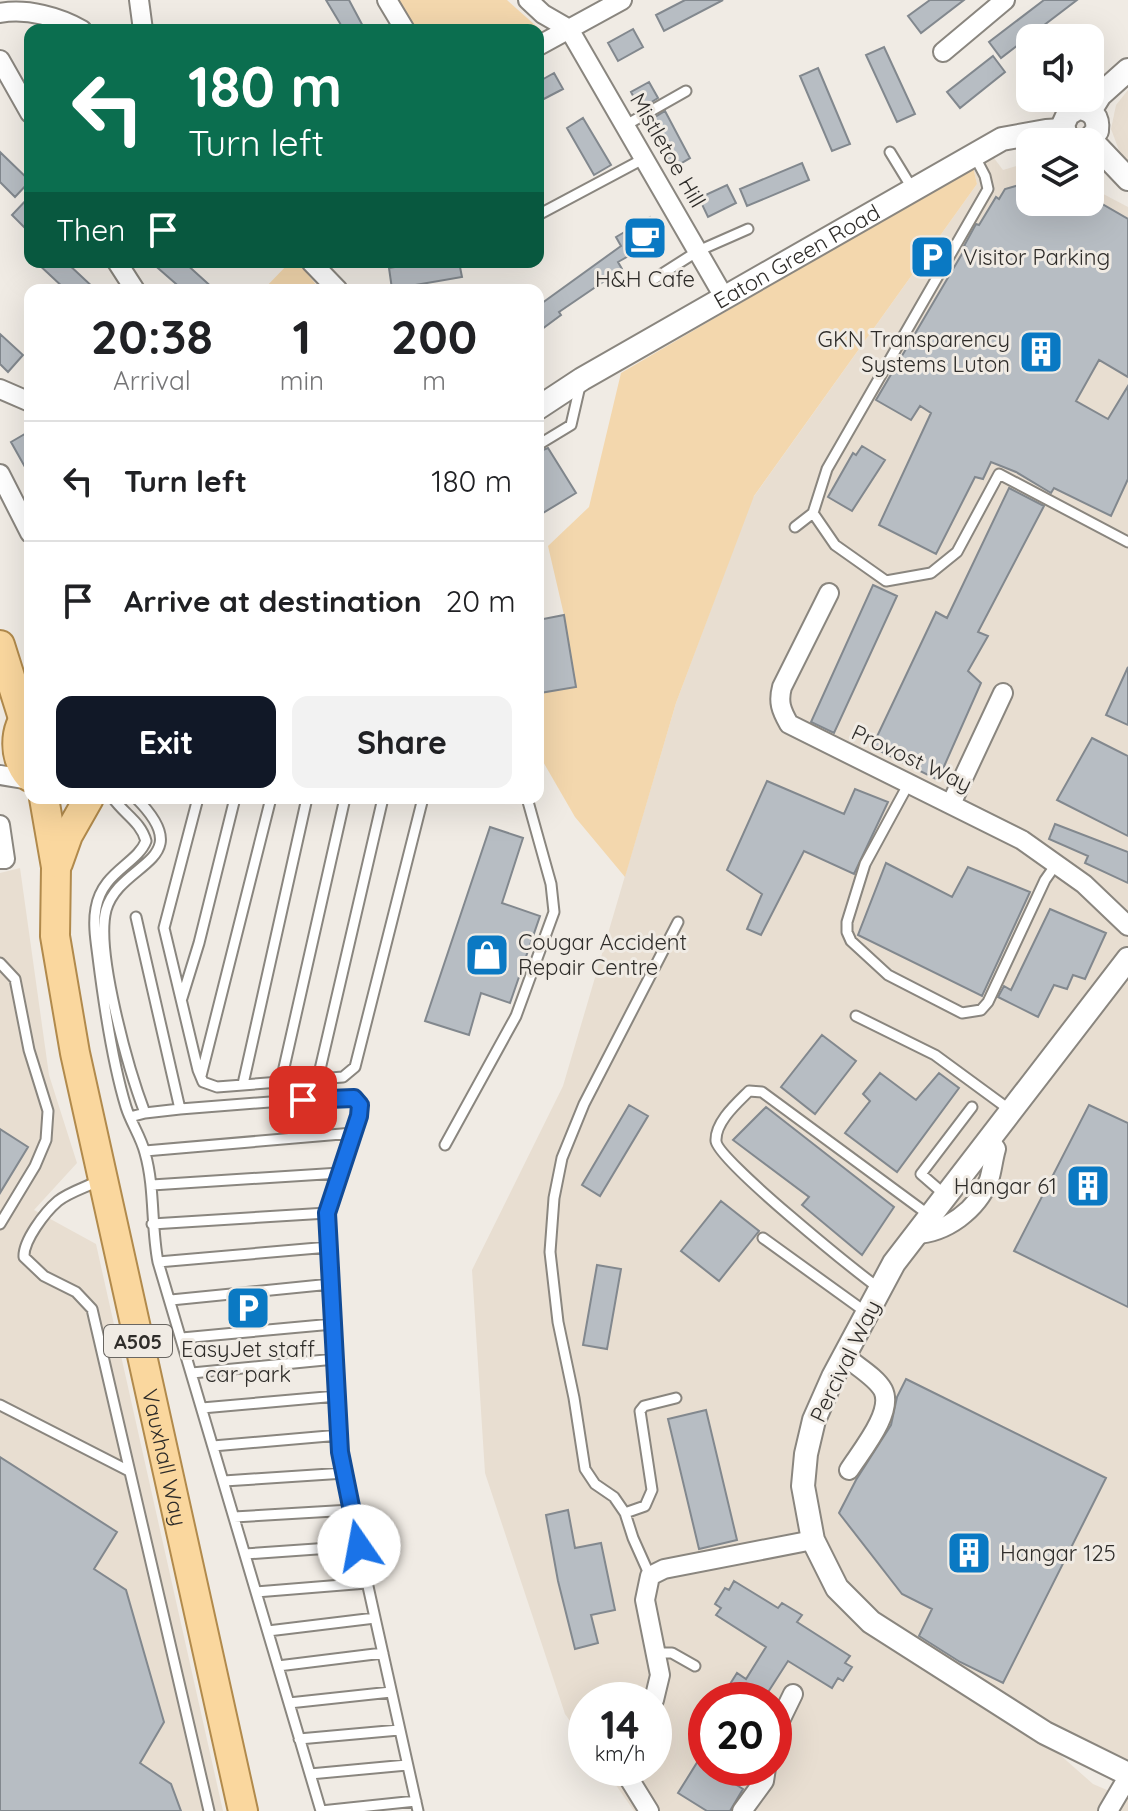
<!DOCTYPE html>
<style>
:root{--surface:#fff;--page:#f2f2f2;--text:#202124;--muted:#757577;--line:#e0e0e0;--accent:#111827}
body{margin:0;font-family:Quicksand,sans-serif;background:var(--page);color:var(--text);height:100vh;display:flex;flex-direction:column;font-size:30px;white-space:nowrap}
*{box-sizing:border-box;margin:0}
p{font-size:26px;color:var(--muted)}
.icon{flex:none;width:44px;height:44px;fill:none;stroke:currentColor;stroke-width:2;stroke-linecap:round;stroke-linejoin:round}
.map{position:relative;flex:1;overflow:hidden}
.panel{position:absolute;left:24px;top:284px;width:520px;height:520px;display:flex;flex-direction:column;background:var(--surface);border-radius:16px;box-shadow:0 8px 32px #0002}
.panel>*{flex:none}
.banner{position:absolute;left:24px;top:24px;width:520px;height:244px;border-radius:16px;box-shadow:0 8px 32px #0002;background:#0b6e4f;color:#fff;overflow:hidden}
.controls{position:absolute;left:1016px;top:24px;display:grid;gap:16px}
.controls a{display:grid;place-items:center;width:88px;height:88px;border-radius:16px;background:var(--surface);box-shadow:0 8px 32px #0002;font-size:40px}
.speed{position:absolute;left:568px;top:1682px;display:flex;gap:16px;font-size:40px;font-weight:700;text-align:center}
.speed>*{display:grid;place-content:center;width:104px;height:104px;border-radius:50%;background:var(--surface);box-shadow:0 8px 32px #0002;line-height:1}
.speed small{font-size:20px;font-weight:400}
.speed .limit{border:12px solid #d22;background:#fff;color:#111}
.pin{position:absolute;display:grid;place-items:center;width:68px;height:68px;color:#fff;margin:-34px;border-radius:16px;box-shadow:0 4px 12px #0006}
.me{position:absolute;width:88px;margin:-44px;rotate:348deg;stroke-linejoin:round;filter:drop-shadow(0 0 6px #0008)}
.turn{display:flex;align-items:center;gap:28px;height:168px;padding:0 32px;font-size:36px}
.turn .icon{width:104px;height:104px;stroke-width:2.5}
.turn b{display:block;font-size:56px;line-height:68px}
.then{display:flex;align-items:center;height:76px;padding:0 32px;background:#0003;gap:16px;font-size:30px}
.eta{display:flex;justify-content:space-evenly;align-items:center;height:136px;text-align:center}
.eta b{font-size:48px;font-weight:700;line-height:56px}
.button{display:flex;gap:16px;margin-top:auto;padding:16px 32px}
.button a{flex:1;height:92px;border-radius:16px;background:var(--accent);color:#fff;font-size:32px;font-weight:700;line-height:92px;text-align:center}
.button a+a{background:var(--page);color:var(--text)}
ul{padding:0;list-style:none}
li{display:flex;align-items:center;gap:24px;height:120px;padding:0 32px;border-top:2px solid var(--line)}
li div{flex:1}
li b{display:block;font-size:30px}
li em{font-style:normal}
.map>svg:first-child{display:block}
.built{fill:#e8ded1;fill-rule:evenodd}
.green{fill:#f3d7ad}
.building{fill:#b7bdc3;stroke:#82888e;stroke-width:2}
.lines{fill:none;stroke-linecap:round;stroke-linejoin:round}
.service-casing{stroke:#8a867f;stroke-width:13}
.minor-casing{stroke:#8a867f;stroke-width:22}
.tertiary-casing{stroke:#8a867f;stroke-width:26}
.primary-casing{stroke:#b18a4c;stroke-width:32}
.service{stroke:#fff;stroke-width:9}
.minor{stroke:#fff;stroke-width:18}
.tertiary{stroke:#fff;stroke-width:22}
.primary{stroke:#fad79e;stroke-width:28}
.route-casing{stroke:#114b97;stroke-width:20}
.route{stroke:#1a73e8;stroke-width:14}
.labels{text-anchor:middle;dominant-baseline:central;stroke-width:6;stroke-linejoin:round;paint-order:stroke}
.shield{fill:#f0ebe4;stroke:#696662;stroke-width:2}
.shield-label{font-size:20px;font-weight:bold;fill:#2f2d2a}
.street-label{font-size:22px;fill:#2f2d2a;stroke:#f0ebe4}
.poi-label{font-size:22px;fill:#2f2d2a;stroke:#f0ebe4;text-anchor:start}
</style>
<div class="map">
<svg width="1128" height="1811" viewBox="0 0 1128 1811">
<rect width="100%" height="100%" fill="#f0ebe4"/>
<path class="built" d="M1128,90V166L1120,153L1111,129L1116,105Z
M991,154L1003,170L1030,162V202H1090V187L1128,207V1763L990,1693L1093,1784L1128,1799V1811H634L604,1768H654V1700H586V1743L565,1714L485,1473L472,1270L563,1086L676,703L752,499L977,184L973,167ZM706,1700H774V1768H706Z
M20,868L49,1075L77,1163L34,1210L96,1244L223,1811H0V873Z"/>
<path class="green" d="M394,0H507L544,33L538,36V30H413Z
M973,167L977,184L754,496L676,703L625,877L575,817L538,753L540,693L576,687L564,615L548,546L589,507L621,373Z
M290,262H298L318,287L324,290H263Z"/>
<path class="building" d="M326,0H349L365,30H344Z
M685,0H723L664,31L656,15Z
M930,0H964L921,33L908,16Z
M1044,0H1077L1001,58L989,42Z
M633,29L643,47L618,61L608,43Z
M884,47L915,114L897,122L866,55Z
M993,56L1005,72L960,108L947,92Z
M818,68L850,144L832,151L800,76Z
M554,73L563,89L538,102V82Z
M649,82L658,98L640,109L631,92Z
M665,111L690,158L673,168L647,122Z
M583,118L611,165L594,175L567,128Z
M0,152L30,181L15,197L0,182Z
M802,163L809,180L747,206L740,189Z
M1030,182V202H1090V197L1128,219V377L1099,360L1076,401L1108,419L1128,386V479L1111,516L1054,488L1051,493L1016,472L991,462L983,479L975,477L936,554L879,525L931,413L920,406L911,420L876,400L966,247L964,246L976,224L979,225L996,197L999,199L1005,189Z
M727,185L736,203L708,217L699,198Z
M30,196V233L12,215Z
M650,217L662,237L618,262L622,269L559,312L561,315L538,332V306L621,246L616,237Z
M36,262H66L96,290H66Z
M151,262H184L215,290H183Z
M424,262H459L462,277L392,289L389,268Z
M0,334L23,355L8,372L0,364Z
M30,431V476L11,442Z
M862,446L885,460L852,511L828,497L853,453L856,455Z
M548,448L576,493L538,516V452Z
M1009,488L1044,506L978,632L988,636L968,671L981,683L938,780L872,747L936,612L947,618Z
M873,585L897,596L834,733L811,722Z
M564,615L576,687L540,693L538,620Z
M1128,667V725L1106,715Z
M1092,738L1128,756V836L1057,800Z
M767,781L844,814L855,789L888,802L854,874L804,851L761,935L747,929L762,894L727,870Z
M1055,824L1128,852V883L1085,863L1088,856L1049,839Z
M490,827L523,838L502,903L540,916L510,1003L481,993L469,1035L425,1021Z
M886,863L952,897L968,867L1030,892L982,996L858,935Z
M1050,909L1106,933L1085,979L1073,975L1067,989L1054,985L1038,1017L998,997L1004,986L1011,990Z
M822,1035L856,1061L815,1114L781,1087Z
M880,1073L916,1100L939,1073L959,1088L897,1172L845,1133L870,1101L863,1094Z
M629,1105L648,1116L600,1196L582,1185Z
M1089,1105L1128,1123V1307L1014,1251Z
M766,1107L894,1207L862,1255L802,1205L809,1197L733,1140Z
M0,1129L28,1147L0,1193Z
M721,1201L759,1231L719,1281L681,1251Z
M597,1265L621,1269L607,1349L583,1345Z
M906,1379L1106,1478L1003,1683L960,1662L919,1636L932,1609L902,1594L839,1513L856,1480L891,1425L897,1397Z
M706,1410L737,1540L699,1549L668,1419Z
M0,1457L117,1532L94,1569L126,1590L164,1722L140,1763L171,1784L181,1811H0Z
M568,1510L575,1548L601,1543L615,1610L591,1615L598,1643L575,1649L558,1581L546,1515Z
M734,1581L778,1608L782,1603L802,1615L797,1622L850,1656L845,1663L852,1667L843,1681L838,1678L832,1688L788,1661L763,1700H720L737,1673L746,1679L766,1647L716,1615L721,1608L715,1604L725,1588L729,1590Z
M698,1761L743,1789L730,1811H707L678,1793Z"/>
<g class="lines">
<g class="service-casing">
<path id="service" d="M626,125L686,91
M890,152L912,188
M538,215L645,158
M654,279L698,251L748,229
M538,445L571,425L580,386
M813,513L835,545L886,581L931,573L957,552L999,474L1128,542
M795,527L813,513L827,469L988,189L985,176L974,155
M909,783L865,864L847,922V932L851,941L888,975L962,1013L981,1010L988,1002L1045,880L1057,863
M113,798C124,814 141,822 146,841C137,864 102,872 96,908C93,924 96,941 98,957C104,1005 112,1061 126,1107C131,1123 141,1137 145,1153C155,1188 151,1226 158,1262L321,1811L416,1801
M136,798C200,862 120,861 106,910C95,952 129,1071 145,1113
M198,798L164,928L198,1070L203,1082L217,1087L343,1077L355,1067L423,798
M136,917L180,1109
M0,963L15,979L29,1050L48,1111L46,1140L35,1166L0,1224
M182,998L199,943L235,798
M856,1016L935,1055L1010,1110
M201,1076L271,798
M318,1078L383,798
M281,1081L345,798
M243,1084L307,798
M130,1117L145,1113L180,1109L334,1097L354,1098L360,1105L359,1116L327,1213L340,1452L351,1510L418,1811
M445,1145L516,1016L554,912L551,884L527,798
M145,1151L353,1133
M100,1180C87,1187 69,1192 58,1201C45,1212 23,1241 24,1257L44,1276L76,1292L92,1309L209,1811
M152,1185L340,1173
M944,1194L921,1174L972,1107
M152,1224L327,1213
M763,1238L867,1313
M158,1262L329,1247
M880,1289C857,1272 717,1160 716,1141C715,1122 737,1103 749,1091L762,1092L929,1215
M171,1300L331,1284
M182,1338L333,1324
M192,1373L335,1359
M0,1405L129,1471
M202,1408L337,1396
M213,1446L340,1435
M224,1481L345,1473
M625,1513L645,1506L652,1490L640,1411L644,1406L676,1398
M234,1517L351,1510
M245,1554L359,1546
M650,1576L633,1538L625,1513L614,1497L595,1484L585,1469L574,1398L558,1322L550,1252L554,1198L562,1158L584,1104L678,922
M256,1592L367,1583
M268,1631L375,1618
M656,1653H672L695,1666
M278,1666L383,1653
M289,1703L391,1692
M299,1739L399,1730
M310,1774L407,1765"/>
</g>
<g class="minor-casing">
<path id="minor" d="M139,0L143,30
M387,0L405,30
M528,0L543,14L569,29L724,297
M0,13C27,8 59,17 82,30
M538,46L622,0
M943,52L1005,0
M0,60L30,113
M117,262L135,290
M311,262L338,290
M0,389L30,402
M0,474L30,533
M829,593L782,687C778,702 781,710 789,724L1022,840L1084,884L1128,926
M0,775L30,780
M951,804L1003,693
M0,825L5,859H0
M915,1234C946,1233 977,1210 989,1180C992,1171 993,1159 996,1149L989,1139
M845,1356C856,1366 876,1377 883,1390C894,1412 861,1451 849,1470
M654,1700L660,1675L645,1600L650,1576L664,1569L813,1540
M774,1733L793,1694
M628,1768V1777L649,1811
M742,1811L764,1781L766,1768
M1108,1811L1128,1777"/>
</g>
<g class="tertiary-casing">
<g id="tertiary">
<path d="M1090,111L1100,95L1128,70"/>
<path d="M1091,140L1128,179"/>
<path d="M1074,142L1066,136L1063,125L1068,114L1078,108C1092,109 1099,117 1097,131L1087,142"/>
<path id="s1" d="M538,408L582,379L1002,139L1046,131L1063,130"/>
<path d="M1128,959L894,1263L833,1377L814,1420L806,1454L803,1486L813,1540L837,1588L871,1622L1045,1733L1128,1774"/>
</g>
</g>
<g class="primary-casing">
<g id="primary">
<path d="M0,645L23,718"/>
<path d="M30,711C13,729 13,758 30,777"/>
<path id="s2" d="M44,798L56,867L55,936L75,1053L243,1811"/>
<path d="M58,863L68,835L89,798"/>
</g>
</g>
<use href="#service" class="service"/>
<use href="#minor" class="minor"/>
<use href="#tertiary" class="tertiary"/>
<use href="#primary" class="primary"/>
</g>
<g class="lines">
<g class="route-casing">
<path id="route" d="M303,1100L354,1098L360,1105L359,1116L327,1213L340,1452L359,1546"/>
</g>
<use href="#route" class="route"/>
</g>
<defs>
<g id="cafe-square" transform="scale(2.3)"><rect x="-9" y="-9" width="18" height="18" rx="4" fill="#0a79c3" stroke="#f0ebe4"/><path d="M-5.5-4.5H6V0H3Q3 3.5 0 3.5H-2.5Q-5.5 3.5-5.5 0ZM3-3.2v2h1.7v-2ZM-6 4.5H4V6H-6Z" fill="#fff"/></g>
<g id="parking-square" transform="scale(2.3)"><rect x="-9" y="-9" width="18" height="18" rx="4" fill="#0a79c3" stroke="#f0ebe4"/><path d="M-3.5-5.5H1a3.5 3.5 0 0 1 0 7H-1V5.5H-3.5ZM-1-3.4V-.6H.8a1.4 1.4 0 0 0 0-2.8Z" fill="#fff"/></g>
<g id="building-square" transform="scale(2.3)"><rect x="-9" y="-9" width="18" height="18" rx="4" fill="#0a79c3" stroke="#f0ebe4"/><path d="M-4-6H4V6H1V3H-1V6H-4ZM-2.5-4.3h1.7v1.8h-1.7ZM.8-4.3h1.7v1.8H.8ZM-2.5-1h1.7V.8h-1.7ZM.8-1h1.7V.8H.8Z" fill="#fff"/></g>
<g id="shop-square" transform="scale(2.3)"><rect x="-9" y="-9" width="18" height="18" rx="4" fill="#0a79c3" stroke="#f0ebe4"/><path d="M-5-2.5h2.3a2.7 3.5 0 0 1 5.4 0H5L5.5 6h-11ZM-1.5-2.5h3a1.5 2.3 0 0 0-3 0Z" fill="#fff"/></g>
</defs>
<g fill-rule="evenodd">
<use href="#cafe-square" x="645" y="238"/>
<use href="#parking-square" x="932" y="257"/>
<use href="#building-square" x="1041" y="352"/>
<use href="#shop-square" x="487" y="955"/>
<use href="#building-square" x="1088" y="1186"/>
<use href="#parking-square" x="248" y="1308"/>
<use href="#building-square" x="969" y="1553"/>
</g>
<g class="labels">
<rect class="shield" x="104" y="1325" width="68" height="32" rx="6"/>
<g class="shield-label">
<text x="138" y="1341">A505</text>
</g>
<g class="street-label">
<text transform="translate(668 150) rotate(60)">Mistletoe Hill</text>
<text stroke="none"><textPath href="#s1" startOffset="300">Eaton Green Road</textPath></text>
<text transform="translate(912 758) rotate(25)">Provost Way</text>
<text transform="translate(845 1361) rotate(-64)">Percival Way</text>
<text stroke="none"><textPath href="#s2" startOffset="672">Vauxhall Way</textPath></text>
</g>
<g class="poi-label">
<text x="963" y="257">Visitor Parking</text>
<text x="645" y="279" text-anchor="middle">H&amp;H Cafe</text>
<text x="1010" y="339" text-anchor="end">GKN Transparency<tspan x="1010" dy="25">Systems Luton</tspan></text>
<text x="518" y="942">Cougar Accident<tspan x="518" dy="25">Repair Centre</tspan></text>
<text x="1057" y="1186" text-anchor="end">Hangar 61</text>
<text x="248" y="1349" text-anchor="middle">EasyJet staff<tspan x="248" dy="25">car park</tspan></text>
<text x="1000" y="1553">Hangar 125</text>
</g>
</g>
</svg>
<div class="controls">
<a><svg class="icon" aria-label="sound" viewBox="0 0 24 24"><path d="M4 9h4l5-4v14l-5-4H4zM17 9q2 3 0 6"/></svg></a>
<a><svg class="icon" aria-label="layers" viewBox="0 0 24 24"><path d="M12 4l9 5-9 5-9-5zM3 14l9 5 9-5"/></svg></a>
</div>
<div class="speed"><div>14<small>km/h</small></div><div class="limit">20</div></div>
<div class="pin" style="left:303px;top:1100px;background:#d93025"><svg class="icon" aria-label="arrive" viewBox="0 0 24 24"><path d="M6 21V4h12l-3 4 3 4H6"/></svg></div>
<svg class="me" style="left:359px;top:1546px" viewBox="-20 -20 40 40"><circle r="19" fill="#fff"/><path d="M0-13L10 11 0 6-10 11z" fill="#1a73e8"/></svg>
<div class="banner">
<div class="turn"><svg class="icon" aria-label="left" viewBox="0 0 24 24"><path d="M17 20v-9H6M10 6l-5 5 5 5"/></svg><div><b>180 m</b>Turn left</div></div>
<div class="then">Then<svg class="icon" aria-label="arrive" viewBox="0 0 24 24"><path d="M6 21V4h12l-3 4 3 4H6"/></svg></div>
</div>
<section class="panel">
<div class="eta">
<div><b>20:38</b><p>Arrival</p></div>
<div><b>1</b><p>min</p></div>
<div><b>200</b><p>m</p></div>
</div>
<ul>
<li><svg class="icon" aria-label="left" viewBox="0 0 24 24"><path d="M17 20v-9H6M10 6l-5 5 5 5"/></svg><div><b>Turn left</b></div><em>180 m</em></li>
<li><svg class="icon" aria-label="arrive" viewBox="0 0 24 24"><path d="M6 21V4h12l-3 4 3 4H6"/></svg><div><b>Arrive at destination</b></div><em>20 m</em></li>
</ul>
<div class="button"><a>Exit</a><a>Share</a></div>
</section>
</div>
